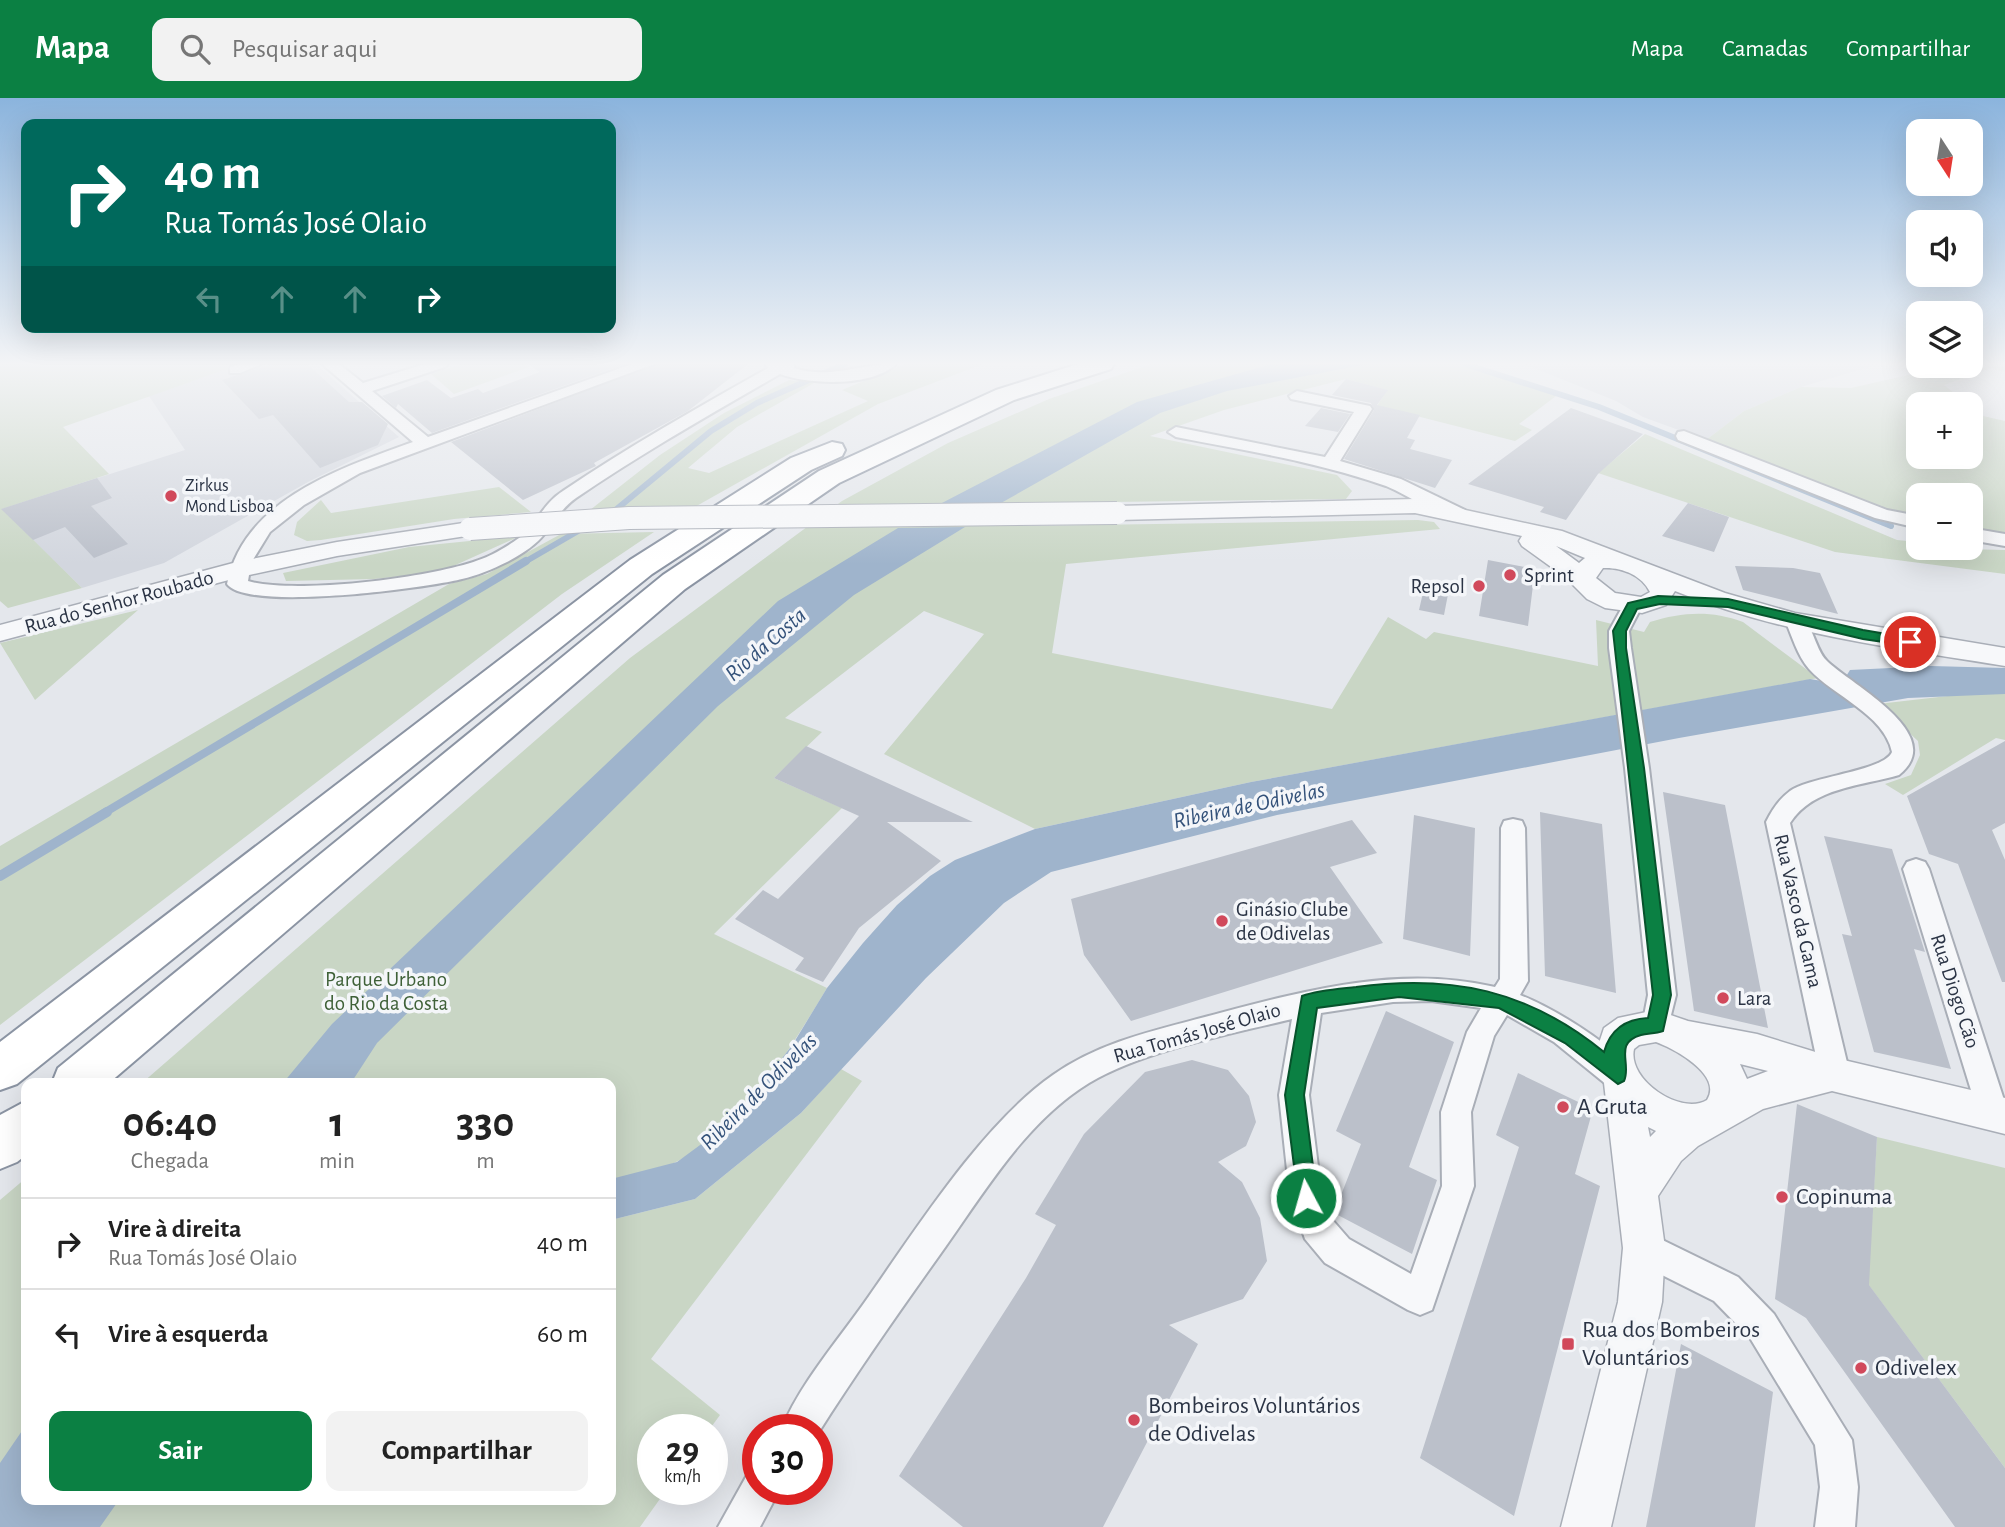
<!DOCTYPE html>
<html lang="pt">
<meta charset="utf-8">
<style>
:root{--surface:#fff;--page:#f2f2f2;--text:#222;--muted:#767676;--line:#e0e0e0;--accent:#0b8043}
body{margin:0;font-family:"Alegreya Sans",sans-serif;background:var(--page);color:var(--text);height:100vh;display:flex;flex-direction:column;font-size:26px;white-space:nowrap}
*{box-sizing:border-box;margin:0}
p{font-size:23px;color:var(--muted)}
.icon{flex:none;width:38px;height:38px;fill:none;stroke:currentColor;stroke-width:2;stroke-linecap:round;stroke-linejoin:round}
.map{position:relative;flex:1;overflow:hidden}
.drawer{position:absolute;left:21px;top:980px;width:595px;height:427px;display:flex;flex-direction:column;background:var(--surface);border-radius:14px;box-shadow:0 7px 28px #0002}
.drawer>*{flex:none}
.guide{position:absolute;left:21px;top:21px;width:595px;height:214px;border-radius:14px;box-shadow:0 7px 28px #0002;background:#00695c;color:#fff;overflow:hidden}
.needle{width:46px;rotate:168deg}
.buttons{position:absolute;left:1906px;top:21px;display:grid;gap:14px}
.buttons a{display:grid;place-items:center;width:77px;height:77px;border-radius:14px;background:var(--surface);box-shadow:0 7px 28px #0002;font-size:35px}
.speed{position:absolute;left:637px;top:1316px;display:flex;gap:14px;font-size:35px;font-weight:700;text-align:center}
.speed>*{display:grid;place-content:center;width:91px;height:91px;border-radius:50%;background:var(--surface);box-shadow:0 7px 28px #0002;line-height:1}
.speed small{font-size:18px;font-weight:400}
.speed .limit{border:10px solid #d22;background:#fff;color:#111}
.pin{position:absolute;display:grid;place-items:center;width:60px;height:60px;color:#fff;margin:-30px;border:4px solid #fff;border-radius:50%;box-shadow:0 2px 7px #0007}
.me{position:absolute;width:77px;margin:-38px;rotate:354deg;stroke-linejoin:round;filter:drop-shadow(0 0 5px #0008)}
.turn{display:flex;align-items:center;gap:24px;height:147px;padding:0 28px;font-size:32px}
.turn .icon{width:91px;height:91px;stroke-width:2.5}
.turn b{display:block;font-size:49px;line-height:60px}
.lanes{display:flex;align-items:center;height:66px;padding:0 28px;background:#0003;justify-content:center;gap:35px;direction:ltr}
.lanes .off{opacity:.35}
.eta{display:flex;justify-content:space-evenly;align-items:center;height:119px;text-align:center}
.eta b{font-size:42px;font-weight:700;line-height:49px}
.action{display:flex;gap:14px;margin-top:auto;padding:14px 28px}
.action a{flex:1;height:80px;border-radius:14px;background:var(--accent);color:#fff;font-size:28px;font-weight:700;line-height:80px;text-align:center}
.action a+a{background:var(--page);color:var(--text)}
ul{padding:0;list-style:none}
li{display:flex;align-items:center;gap:21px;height:91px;padding:0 28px;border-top:2px solid var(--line)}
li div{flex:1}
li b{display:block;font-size:26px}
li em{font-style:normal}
header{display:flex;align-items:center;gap:42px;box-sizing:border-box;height:98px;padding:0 35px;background:var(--accent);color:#fff}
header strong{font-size:33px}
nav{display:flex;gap:38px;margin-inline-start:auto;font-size:24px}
.search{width:490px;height:63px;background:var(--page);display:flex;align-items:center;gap:18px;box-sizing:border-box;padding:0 24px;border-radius:14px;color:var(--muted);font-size:26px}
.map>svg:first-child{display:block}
.built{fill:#d2d6de}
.green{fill:#c9d6c5}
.water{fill:#9fb4cc}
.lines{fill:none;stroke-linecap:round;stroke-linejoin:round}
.stream-far2{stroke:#9fb4cc;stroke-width:6}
.stream-far1{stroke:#9fb4cc;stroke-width:8}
.stream{stroke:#9fb4cc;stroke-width:10}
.building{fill:#bbc0ca}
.minor-casing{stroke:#a9aeb7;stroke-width:4}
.tertiary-casing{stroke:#a9aeb7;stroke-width:3}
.trunk-casing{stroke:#8b94a3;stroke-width:4}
.minor{fill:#f7f8fa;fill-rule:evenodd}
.tertiary{fill:#f7f8fa;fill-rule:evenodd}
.trunk{fill:#fff;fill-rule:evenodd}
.tertiary-bridge-casing{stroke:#a9aeb7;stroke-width:24;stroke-linecap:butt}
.tertiary-bridge{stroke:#f7f8fa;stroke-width:22}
.route{fill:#0b8043;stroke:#07532c;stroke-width:2}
.poi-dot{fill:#d1495b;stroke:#f4f6f9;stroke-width:2.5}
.labels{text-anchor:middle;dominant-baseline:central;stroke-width:7;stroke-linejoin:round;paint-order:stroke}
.far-poi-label{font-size:18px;fill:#2b3445;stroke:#f4f6f9;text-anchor:start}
.poi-label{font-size:21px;fill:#2b3445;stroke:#f4f6f9;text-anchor:start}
.street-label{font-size:21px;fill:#2b3445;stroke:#f4f6f9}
.park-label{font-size:21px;fill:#3f6138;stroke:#f4f6f9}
.water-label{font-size:23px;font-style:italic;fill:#34527a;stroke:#f4f6f9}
.near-poi-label{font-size:24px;fill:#2b3445;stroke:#f4f6f9;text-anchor:start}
</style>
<header>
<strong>Mapa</strong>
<div class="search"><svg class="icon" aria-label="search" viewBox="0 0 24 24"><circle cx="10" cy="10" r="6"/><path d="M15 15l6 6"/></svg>Pesquisar aqui</div>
<nav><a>Mapa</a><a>Camadas</a><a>Compartilhar</a></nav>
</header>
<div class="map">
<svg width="2005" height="1429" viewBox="0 0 2005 1429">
<rect width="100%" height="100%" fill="#e4e7ec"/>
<path class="built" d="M241,266H316L399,339L308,384L164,465L82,490L1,411L185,352L149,298Z
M1524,266H1879L1801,289L1744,313L1706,342L1643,319L1616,303Z"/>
<path class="green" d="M0,266H241L63,329L109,376L2,411L82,490L8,510L0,503Z
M461,266H524L529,269L454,296L431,276Z
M905,266H983L878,306L693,410L590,412L660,357L724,315L789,282L814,285L737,329L688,370L709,375L868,303L842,292Z
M1151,266H1459L1560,295L1519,326L1532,332L1515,343L1377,308L1387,292L1346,281L1224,312L1150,338L1337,377L1352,393L1346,401L1027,405L1023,428L1418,422L1434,424L1440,431L1066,466L1052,555L1332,611L1388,519L1426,541L1434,534L1598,568L1596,522L1644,534L1650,524C1682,514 1711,512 1743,524L1818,580L1251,684L1035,731L884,656L984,536L924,513L785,620L822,634L774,680L842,710L714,836L827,890C789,953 745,1026 678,1063C658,1074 633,1077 611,1081V985H142L630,560L842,403L948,345L1049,301Z
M2005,266V274L1991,270L1944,287L1968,306H1918V359H1970L1971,309L1983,318L2005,323V436L1971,430L1970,397H1918V422L1878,411L1706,342L1744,313L1801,289L1851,290L1948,268Z
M1645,336L1897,442L1918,444V450L2005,452V476L1835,454L1598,375Z
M499,389L531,414L454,421L321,442L307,443L294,437L297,424L321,402L331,415Z
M654,434L562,496L0,927V748L449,486L487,476L561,436Z
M520,438L440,474L374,481L286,483L283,475L409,449Z
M138,512L35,602L0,545Z
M1965,596H2005V642L1996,640L1903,697L1885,686L1911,677L1920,657L1918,643L1878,606Z
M841,971L862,983L651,1261L720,1317L709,1332H653V1391H667L640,1429H0V1102L26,1080V1402H611V1122L695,1101L801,1015Z
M1877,1039L2005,1070V1370L1868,1186Z"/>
<path class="water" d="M1272,266H1368L1227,293L1160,315L1001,405L940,406L1137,304Z
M965,429L854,497L718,608L377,945L351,985H283L332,926L778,503L898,430Z
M1931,568L2005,570V596L1908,600L1679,640L1277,717L1051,774L1004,805L926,880L801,1015L695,1101L611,1122V1081L677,1064L734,1022L793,946L827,890L863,845L897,807L930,778L955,762L1035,731L1251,684L1810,581L1828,584L1845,580L1850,572Z
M26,1327V1402H119L100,1429H0V1365Z"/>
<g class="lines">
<path class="stream-far2" d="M1465,266L1599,309L1891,428
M613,414L711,333L757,305L845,266
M523,465L585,429"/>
<path class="stream-far1" d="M104,715L526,463"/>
<path class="stream" d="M0,778L107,714"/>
</g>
<path class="building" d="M272,266H307L349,304H362L388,326L378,347L320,370L273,317L259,321L222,282Z
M528,266H625L432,335L398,306L396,310L382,298L427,282L451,300L478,291L483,295L540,274Z
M657,266H748L688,313L594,365L596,368L523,402L451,344Z
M1346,281L1388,292L1377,307L1420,317L1407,340L1415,342L1410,351L1452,362L1435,390L1344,361L1374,312L1371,305L1332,297Z
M1321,310L1350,316L1338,334L1305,328Z
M1571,310L1643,336L1598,376L1566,422L1540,414L1544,409L1468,386Z
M97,380L112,400L91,408L128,446L94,460L65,429L33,442L1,411Z
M1688,405L1729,419L1714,454L1662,438Z
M1488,462L1535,471L1528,528L1479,518Z
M1735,468L1793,470L1820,475L1838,516L1743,492Z
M1425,486L1449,491L1444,517L1419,512Z
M2005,643V725L1992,732L2005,762V884H2002L1958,766L1929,756L1907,698Z
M806,648L973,724H887L941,763L859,830L823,884L795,872L804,860L735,821L763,792L778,801L859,718L774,680Z
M1663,694L1725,707L1768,930L1694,913Z
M1540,714L1602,726L1616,895L1545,878Z
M1414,717L1475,730L1470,858L1403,841Z
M1352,722L1377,755L1330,769L1383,845L1131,923L1084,857L1071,801Z
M1824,738L1892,751L1925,854L1914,851L1951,971L1874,954L1842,836L1852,838Z
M1386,913L1454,944L1409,1069L1437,1082L1412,1156L1334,1115L1361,1046L1336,1033Z
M1192,962L1228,972L1249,998L1256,1024L1246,1048L1218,1064L1242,1084L1260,1120L1267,1163L1243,1201L1169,1227L1198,1246L1103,1429H963L899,1378L1026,1180L1056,1127L1035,1116L1084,1036L1145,974Z
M1518,975L1593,1011L1575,1076L1600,1088L1514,1418L1420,1360L1519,1049L1496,1037Z
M1797,1006L1877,1039L1869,1187L2005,1370V1429H1955L1806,1220L1775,1201Z
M1681,1246L1773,1294L1755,1429H1646Z"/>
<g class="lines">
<g class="minor-casing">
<path id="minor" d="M239,266H262L240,275H230V269Z
M322,266H339L363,285L425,266H448L445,269L372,293L428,339L632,266H654L360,375L304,407L270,434L251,465L248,483C294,497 450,479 493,456C504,450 520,441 528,432C540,418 547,403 563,393C629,348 699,309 768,270L765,266H794V270C830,282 860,265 896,266C873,289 809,287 780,276C711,316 642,355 576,400C560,411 554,426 541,440C533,449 517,459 507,464C493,471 476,478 462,481C427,490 247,514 227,486C244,401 341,370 413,344Z
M1297,293L1370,308L1372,311L1340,363L1401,381L1465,412L1467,416L1465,420C1448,424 1404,395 1386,388C1318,364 1247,353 1176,339L1168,334L1176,329L1325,359L1354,314L1291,301L1289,298Z
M1684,333L1887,412L1918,418V430L1875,420L1678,342L1676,338L1678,334Z
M1970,430L2005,436V448L1970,442Z
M1632,502L1642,508L1629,533L1631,550L1649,670L1676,897L1666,937L1656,941L1646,937L1642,928L1648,897L1625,670L1609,550V533L1625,504Z
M1795,516C1813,520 1814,551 1827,563C1853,588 1949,637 1899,677C1862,688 1813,689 1790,725L1850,977L1846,987L1835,990L1824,987L1820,977L1766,724C1772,712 1779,701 1790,693C1812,678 1884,673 1892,654C1884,616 1833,598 1809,571C1797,557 1792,538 1785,522Z
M1513,721L1522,723L1525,730L1528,883L1520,897C1549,908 1620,949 1633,977L1629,987L1618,990L1607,987L1554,944L1507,917L1494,938L1471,1014L1474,1088L1432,1212L1420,1217L1408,1212L1325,1165L1305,1141L1301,1129L1290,1100L1279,997L1292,921C1230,936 1143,953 1089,985C1027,1023 987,1090 946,1148C902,1210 858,1272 817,1337V1332H781C799,1288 834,1247 862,1208C913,1136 981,1027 1053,977C1098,945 1152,933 1205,919C1300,894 1396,866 1495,889L1500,881L1501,730L1504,723ZM1431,903L1481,910L1467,934L1441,1014L1442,1088L1411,1176L1349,1141L1329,1118L1322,1100L1309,997L1321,915L1393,904Z
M1916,761L1925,764L1929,771L2005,1005L2004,1025L1993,1029L1982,1025L1978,1015L1903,771L1907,764Z
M1644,1133L1738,1179L1774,1216L1852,1342L1858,1389L1855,1429H1815L1820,1389L1815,1347L1750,1240L1714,1203L1632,1162L1627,1150L1632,1138Z
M758,1373V1391H780L760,1429H718L747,1377Z"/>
</g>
<g class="tertiary-casing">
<path id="tertiary" d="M1415,401L1562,433L1725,495L1795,515L2005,550V568C1893,550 1781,536 1675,493L1666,507L1642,515L1605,510L1587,501L1565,479L1522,448L1519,443L1522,438L1415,415L1117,422L1109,420L1105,415L1109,410L1117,408ZM1556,448L1585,460L1579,465ZM1603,470C1621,469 1642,477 1650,494L1641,499L1615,495L1596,480Z
M470,424L479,426L482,431L479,436L337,458L240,479L0,543V527L237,464L337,444Z
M1656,912L1688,923L1757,936L1835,960L2005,1000V1036L1832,993L1763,1011L1698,1048L1681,1063L1658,1098L1665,1150L1662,1204L1611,1429H1561L1618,1204L1623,1150L1604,985L1595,957L1604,930L1618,920ZM1656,944C1675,951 1723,977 1707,1002C1681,1018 1627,982 1634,951L1639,947ZM1740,966L1768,973L1747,981ZM1648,1029L1656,1033L1650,1039Z"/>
</g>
<g class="trunk-casing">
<path id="trunk" d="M1078,266H1114L1111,271L1014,302L839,385L685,491L109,985H52L58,970L663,477L819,373L996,292Z
M832,344L842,346L845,352L842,358L811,372L652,476L17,986L0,992V944L630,462L791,360Z
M26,1003V1057L17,1064L0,1071V1017Z"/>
</g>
<use href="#minor" class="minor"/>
<use href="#tertiary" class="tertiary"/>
<use href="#trunk" class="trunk"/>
<g class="tertiary-bridge-casing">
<path id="tertiary-bridge" d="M470,431L629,420L1117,415"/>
</g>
<use href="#tertiary-bridge" class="tertiary-bridge"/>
</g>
<linearGradient id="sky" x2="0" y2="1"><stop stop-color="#8bb4dd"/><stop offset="0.57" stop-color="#f3f4f6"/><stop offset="1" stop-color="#f3f4f6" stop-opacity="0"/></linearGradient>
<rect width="2005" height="466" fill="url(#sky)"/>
<path class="route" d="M1658,498L1728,501L1863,532L1910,540L1917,544L1910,548L1863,541L1728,509L1660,506L1637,511L1626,533V550L1644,670L1671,897L1663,933C1655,936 1648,935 1641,937C1613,945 1632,966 1624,983L1618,986L1565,945L1499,910L1399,899L1317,910L1304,997L1317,1100L1314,1107L1306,1110L1299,1107L1285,997L1302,898C1319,892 1338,891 1356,889C1451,876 1528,892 1604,954C1610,932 1626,921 1648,920L1653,897L1613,533L1628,505Z"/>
<g class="poi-dot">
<circle cx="171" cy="398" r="7"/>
<circle cx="1510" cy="477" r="7"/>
<circle cx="1479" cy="488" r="7"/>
<circle cx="1222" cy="823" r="7"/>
<circle cx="1723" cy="900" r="7"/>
<circle cx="1563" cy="1009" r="7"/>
<circle cx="1782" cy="1099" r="7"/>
<rect x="1561" y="1239" width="14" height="14" rx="3.5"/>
<circle cx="1861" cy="1270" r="7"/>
<circle cx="1134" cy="1322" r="7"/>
</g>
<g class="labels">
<g class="far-poi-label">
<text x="185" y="388">Zirkus<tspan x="185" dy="21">Mond Lisboa</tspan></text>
</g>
<g class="poi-label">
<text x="1524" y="477">Sprint</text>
<text x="1465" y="488" text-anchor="end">Repsol</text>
<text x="1236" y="811">Ginásio Clube<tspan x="1236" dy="24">de Odivelas</tspan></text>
<text x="1737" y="900">Lara</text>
</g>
<g class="street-label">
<text transform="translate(119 504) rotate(-15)">Rua do Senhor Roubado</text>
<text transform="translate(1798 813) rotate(77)">Rua Vasco da Gama</text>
<text transform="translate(1955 893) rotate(72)">Rua Diogo Cão</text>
<text transform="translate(1197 935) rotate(-16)">Rua Tomás José Olaio</text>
</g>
<g class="park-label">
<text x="386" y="881">Parque Urbano<tspan x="386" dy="24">do Rio da Costa</tspan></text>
</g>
<g class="water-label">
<text transform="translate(766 547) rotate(-41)">Rio da Costa</text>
<text transform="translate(1249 708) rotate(-12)">Ribeira de Odivelas</text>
<text transform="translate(759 994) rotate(-45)">Ribeira de Odivelas</text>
</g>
<g class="near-poi-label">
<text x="1577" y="1009">A Gruta</text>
<text x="1796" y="1099">Copinuma</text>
<text x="1582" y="1232">Rua dos Bombeiros<tspan x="1582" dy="28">Voluntários</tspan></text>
<text x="1875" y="1270">Odivelex</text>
<text x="1148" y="1308">Bombeiros Voluntários<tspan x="1148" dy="28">de Odivelas</tspan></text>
</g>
</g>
</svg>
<div class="buttons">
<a><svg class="needle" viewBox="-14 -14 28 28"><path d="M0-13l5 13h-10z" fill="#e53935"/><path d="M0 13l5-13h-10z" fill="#767676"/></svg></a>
<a><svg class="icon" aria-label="sound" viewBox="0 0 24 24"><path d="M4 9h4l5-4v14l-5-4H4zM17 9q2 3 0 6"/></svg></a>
<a><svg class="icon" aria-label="layers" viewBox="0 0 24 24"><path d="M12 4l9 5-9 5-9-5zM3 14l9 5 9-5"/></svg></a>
<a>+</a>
<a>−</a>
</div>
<div class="speed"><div>29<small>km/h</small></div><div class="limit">30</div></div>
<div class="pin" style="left:1910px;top:544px;background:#d93025"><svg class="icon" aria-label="arrive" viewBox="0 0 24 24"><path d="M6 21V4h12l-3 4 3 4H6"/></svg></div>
<svg class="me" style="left:1306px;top:1100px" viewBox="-20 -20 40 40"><circle r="17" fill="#0b8043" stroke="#fff" stroke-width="3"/><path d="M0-11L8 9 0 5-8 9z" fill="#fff"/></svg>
<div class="guide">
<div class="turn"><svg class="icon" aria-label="right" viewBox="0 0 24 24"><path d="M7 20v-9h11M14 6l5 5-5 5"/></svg><div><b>40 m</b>Rua Tomás José Olaio</div></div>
<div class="lanes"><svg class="icon off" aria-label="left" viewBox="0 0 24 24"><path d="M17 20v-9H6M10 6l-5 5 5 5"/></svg><svg class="icon off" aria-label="ahead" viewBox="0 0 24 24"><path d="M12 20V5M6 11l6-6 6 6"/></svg><svg class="icon off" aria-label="ahead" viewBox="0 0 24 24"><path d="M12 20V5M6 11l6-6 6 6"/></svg><svg class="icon" aria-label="right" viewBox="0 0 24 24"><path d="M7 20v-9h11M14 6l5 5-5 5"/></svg></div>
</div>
<section class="drawer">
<div class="eta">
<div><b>06:40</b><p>Chegada</p></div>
<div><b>1</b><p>min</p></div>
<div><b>330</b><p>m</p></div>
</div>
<ul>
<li><svg class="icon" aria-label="right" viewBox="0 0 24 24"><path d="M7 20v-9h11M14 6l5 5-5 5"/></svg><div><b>Vire à direita</b><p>Rua Tomás José Olaio</p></div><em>40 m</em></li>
<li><svg class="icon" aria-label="left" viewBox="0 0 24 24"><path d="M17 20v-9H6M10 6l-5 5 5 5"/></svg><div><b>Vire à esquerda</b></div><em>60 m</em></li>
</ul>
<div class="action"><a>Sair</a><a>Compartilhar</a></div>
</section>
</div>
